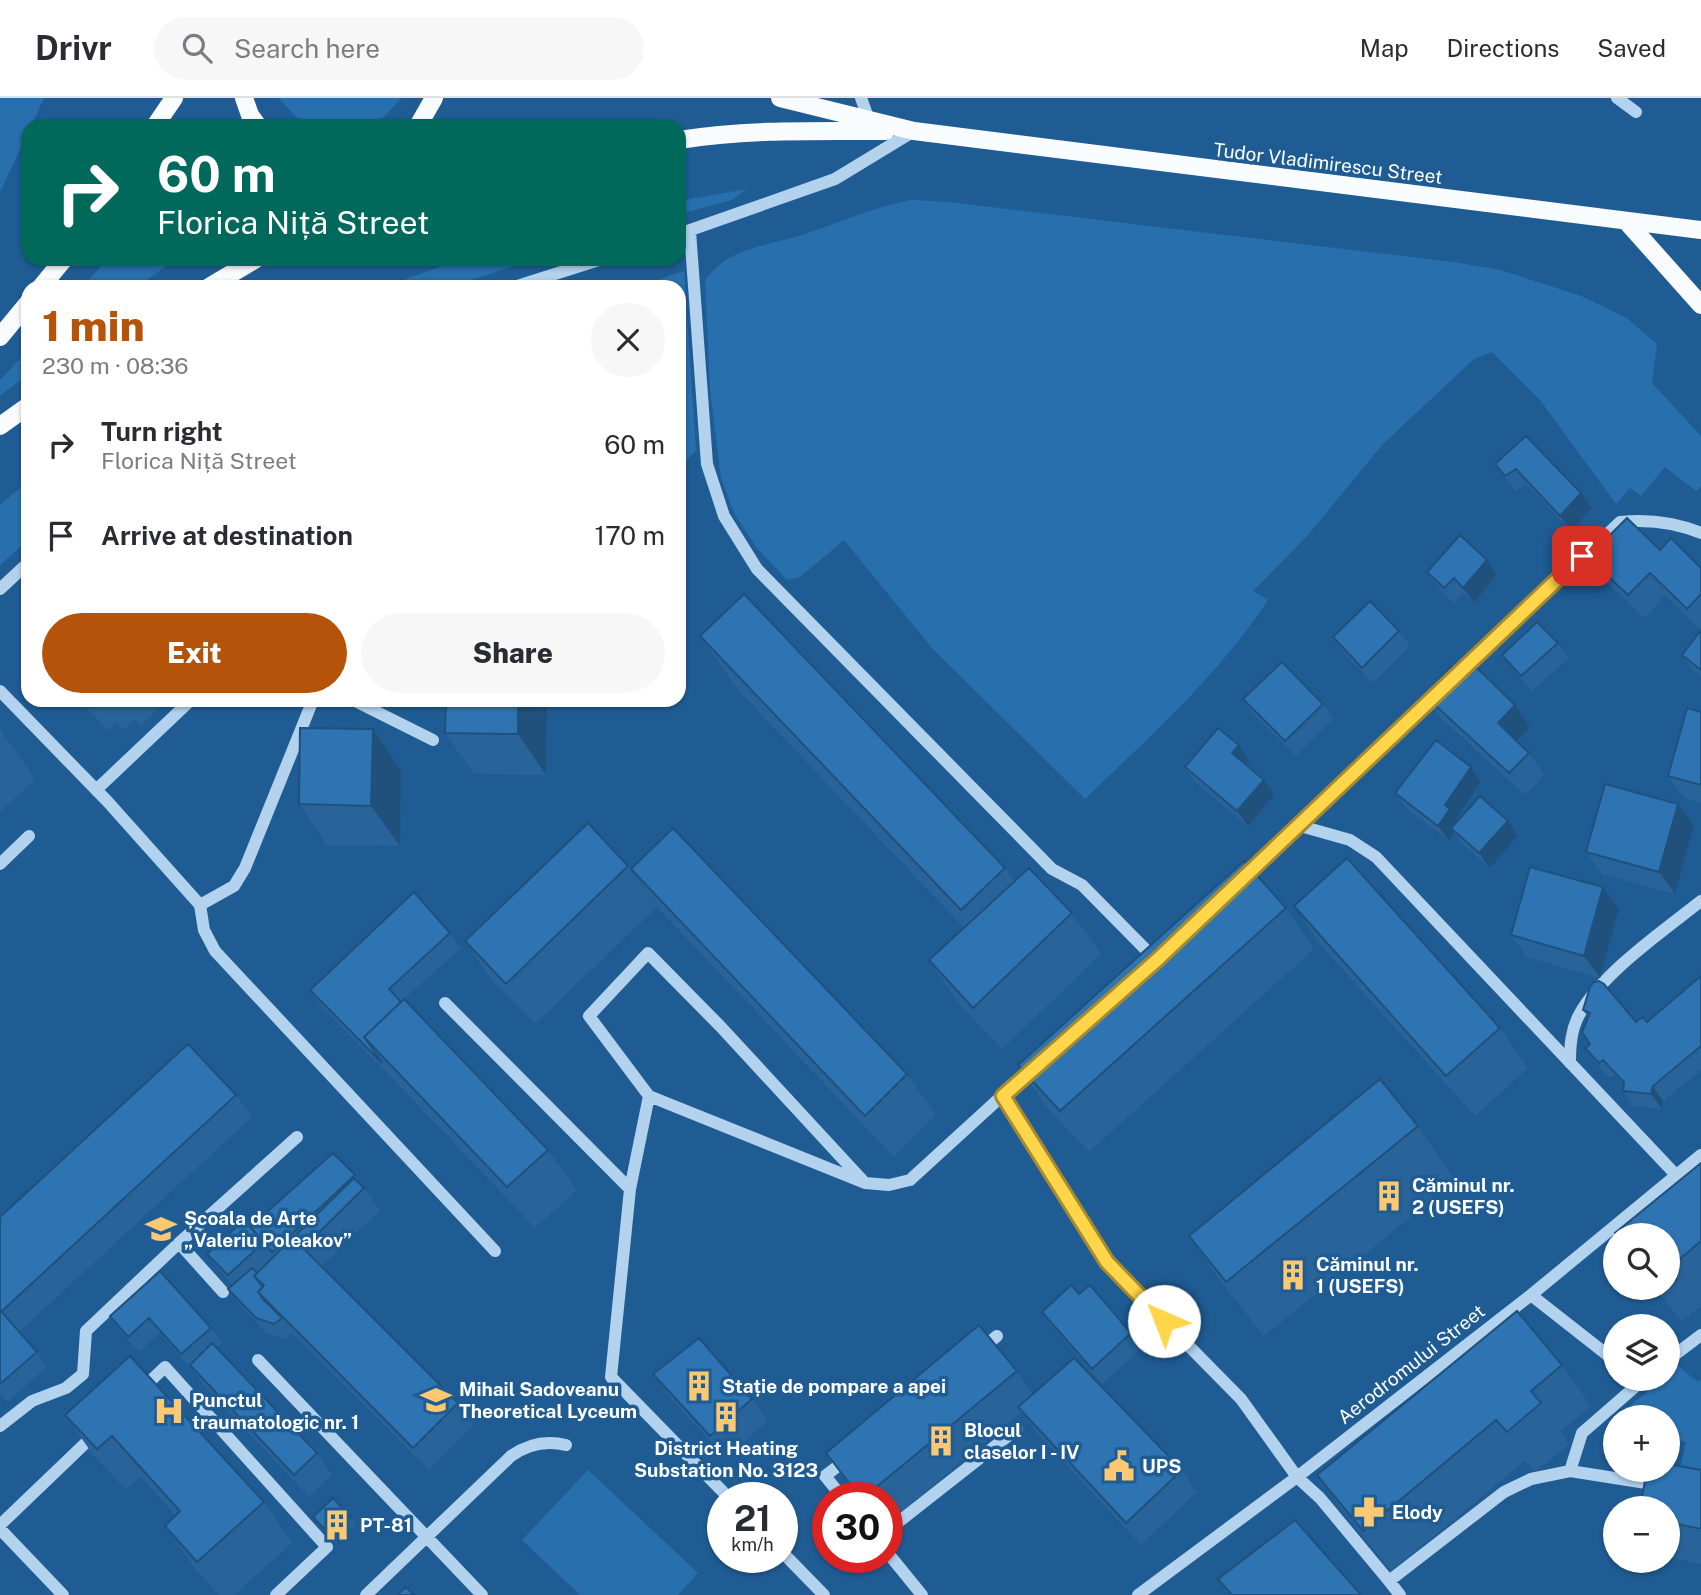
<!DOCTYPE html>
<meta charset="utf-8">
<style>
:root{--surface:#fff;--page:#f7f7f7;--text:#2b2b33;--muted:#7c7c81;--line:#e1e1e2;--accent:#b45309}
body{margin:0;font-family:"Public Sans",sans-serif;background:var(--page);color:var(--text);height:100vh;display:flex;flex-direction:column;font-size:26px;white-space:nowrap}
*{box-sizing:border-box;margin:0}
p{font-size:23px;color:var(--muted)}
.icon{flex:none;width:38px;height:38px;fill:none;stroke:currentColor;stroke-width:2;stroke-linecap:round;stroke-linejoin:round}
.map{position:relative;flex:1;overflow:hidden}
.details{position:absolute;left:21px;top:182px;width:665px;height:427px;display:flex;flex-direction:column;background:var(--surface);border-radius:21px;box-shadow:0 2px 5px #0004}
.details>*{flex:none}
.guide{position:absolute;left:21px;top:21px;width:665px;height:147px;border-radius:21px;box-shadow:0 2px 5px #0004;background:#00695c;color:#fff;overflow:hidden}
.controls{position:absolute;left:1603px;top:1125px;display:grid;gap:14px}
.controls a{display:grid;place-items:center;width:77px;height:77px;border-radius:50%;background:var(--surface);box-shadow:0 2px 5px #0004;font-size:35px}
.speed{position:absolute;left:707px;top:1384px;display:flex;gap:14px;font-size:35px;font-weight:700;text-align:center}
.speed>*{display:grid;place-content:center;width:91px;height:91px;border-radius:50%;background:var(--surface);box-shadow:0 2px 5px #0004;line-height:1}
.speed small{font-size:18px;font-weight:400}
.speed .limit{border:10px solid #d22;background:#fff;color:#111}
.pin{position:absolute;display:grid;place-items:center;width:60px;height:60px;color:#fff;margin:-30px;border-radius:14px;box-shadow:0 4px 10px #0006}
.me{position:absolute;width:77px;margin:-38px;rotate:316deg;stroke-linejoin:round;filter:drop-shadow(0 0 5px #0008)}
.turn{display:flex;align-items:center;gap:24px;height:147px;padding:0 21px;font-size:32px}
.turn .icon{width:91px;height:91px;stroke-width:2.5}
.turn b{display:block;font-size:49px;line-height:60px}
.round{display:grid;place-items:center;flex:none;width:74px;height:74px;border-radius:37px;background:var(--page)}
.summary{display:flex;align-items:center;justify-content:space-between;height:119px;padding:0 21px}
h1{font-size:42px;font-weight:800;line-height:52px;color:var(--accent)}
.cta{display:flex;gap:14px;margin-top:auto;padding:14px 21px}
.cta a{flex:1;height:80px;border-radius:42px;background:var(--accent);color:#fff;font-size:28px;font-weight:800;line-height:80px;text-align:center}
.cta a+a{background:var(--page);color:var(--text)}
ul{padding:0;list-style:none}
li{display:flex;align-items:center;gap:21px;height:91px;padding:0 21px}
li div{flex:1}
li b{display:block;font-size:26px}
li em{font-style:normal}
header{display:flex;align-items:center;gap:42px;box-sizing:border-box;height:98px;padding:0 35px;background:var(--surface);border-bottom:2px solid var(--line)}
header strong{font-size:33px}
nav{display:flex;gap:38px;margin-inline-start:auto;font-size:24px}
.search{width:490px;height:63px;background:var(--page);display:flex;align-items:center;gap:18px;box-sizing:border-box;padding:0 24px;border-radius:38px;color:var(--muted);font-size:26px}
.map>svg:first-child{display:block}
.green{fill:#286fad}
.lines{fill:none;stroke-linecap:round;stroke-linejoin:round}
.minor{stroke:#b2d2ee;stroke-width:12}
.major{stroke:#f9fcff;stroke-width:18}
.wall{fill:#286499}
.shaded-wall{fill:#20517d}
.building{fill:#2e74b2;stroke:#20517d;stroke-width:2}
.route-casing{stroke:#a68a30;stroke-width:18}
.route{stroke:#ffd54a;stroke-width:12}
.labels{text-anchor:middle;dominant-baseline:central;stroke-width:7;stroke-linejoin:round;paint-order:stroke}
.street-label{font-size:19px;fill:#fff;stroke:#1f5c94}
.poi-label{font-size:19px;font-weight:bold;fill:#fff;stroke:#1f5c94;text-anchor:start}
</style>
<header>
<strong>Drivr</strong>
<div class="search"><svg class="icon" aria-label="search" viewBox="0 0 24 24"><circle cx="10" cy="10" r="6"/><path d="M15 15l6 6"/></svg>Search here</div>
<nav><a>Map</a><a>Directions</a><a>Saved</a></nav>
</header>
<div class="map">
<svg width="1701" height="1497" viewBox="0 0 1701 1497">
<rect width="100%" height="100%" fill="#1f5c94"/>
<path class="green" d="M0,0H44L31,28H28V35L0,94Z
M279,0H401L385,18L367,28H313L295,18Z
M747,91L732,102L679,116V103Z
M911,102L949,104L1453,164L1501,172L1581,198L1627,220L1657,246L1652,285L1701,338V388L1696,393L1665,369L1641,398L1630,390L1616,406L1540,302L1492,254L1474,261L1383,346L1308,437L1253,493L1268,502C1218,578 1150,638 1085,701L932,550L844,442L800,479L787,482L756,449L735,417L721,380L710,292L705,182C712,174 719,166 729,160C751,148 778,144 802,137C838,125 873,109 911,102Z
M107,161H175L138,189H83Z
M464,161H535L451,189H382Z
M684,173L696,353L679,369V189H636Z
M28,252V276L0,298V282Z
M28,383V442L0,467V407Z
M1678,1268L1698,1284L1701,1282V1380L1679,1376L1686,1344L1668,1340V1320H1616L1662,1281H1668V1276Z
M588,1372L698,1475L678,1497H580L522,1442Z"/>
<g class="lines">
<path class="minor" d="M861,0L869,22
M1617,0L1636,14
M690,133L707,366L724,418L757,471L1052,771L1082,787L1156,862
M679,136L835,81L914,33
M514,189L602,161
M0,491L28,465
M0,593L108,704L200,807L204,832L215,853L495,1153
M353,602L433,642
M96,692L191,602
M1297,727L1350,742L1376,759L1676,1077
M0,766L29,738
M1240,782L1620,424C1648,421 1674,424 1701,435
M200,807L234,788L245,770L313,602
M445,905L630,1091
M1570,965C1570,948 1571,932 1579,917C1602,875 1663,833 1701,803
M1038,967L1003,997L1106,1164L1241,1301L1297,1379L1320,1400L1389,1483L1504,1394L1531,1381L1570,1373L1582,1335L1644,1281
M649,998L865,1085L889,1087L910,1082L1003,997
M179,1145L223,1194
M1531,1197L1615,1263
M980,1252L997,1238
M258,1262L482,1497
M1668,1262L1701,1237
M142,1291L165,1269L327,1449L276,1497
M0,1328L32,1303L66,1290L83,1276L86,1233L179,1145L297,1039
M1570,1373L1659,1387
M729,1400L611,1279L630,1091L649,998L589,918L648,855L720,928L865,1085
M843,1400L825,1378L847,1361
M0,1427L96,1335
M0,1431L63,1497
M887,1433L1017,1331
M782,1454L824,1497
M887,1454L922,1497
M1389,1483L1400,1497
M366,1497L511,1358C528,1346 546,1342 566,1347
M1138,1497L1297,1379L1531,1197L1701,1057"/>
<path class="major" d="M244,0L250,17L258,28
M780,0L914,33L1701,132
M155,28L174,0
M418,28L434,0
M679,42C747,31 817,33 886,33
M1627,124L1701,207
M41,189L64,161
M209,189L256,161
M0,239L28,205
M0,328L28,308"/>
</g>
<path class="wall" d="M1526,338L1581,395L1592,410L1571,433L1526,386L1516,393L1495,366Z
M1660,452L1701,470V579L1693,572L1682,557L1701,532L1665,497L1644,520L1604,481L1588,459Z
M1487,462L1497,477L1474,505L1464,495L1454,505L1438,489L1427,474Z
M1399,533L1410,548L1373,585L1343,554L1333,539Z
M700,538L1005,770L1014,783L1072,815L1101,856L1002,951L957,903L929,862L964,830L738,592Z
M1558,545L1569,560L1532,593L1513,572L1502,557Z
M1425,598L1515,607L1530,629L1517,643L1529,655L1544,677L1525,697L1441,620Z
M1243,601L1323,606L1333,621L1296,658L1253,616Z
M79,602H167L141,628L134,621L123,632L116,625L109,633Z
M547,602L546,677L474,676L445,635Z
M1701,614V705L1684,700L1668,678Z
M0,631L35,681L0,714Z
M373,631L401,672L400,748L327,747L299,706Z
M1239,647L1249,662L1246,667L1274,697L1248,728L1195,684L1185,669Z
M1471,669L1481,684L1456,721L1458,723L1518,738L1490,770L1462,745L1454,735L1449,743L1406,710L1395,695Z
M1678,706L1694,728L1675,796L1602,776L1586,754Z
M628,768L657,809L535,926L493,884L465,843Z
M631,771L907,976L936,1017L894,1059L659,811Z
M1603,789L1619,811L1600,880L1527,859L1511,837Z
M1294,808L1500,930L1528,970L1475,1018L1322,849Z
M1286,810L1314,851L1089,1054L1046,1008L1018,967Z
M450,835L461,850L404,901L548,1052L577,1092L535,1130L392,980L320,907L310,892Z
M1701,878V972L1663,1003L1662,1011L1633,1008L1623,993L1624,987L1614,977L1610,980L1596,965L1585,950L1590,946L1588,919L1583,912L1636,924H1647Z
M236,997L252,1019L19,1234L37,1254L47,1269L7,1304L0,1296V1119Z
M1418,1028L1455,1083L1264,1238L1227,1192L1189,1138Z
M1701,1065V1208L1682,1223L1655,1190H1668V1138Z
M355,1077L380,1112L321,1169L458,1305L474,1327L429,1372L291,1234L292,1235L284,1241L266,1235L239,1206L228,1191L233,1187L218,1171L207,1156L250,1129Z
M160,1173L211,1230L222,1245L216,1250L317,1355L332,1377L309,1399L205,1289L192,1271L159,1235L139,1254L120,1233L110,1218Z
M1079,1196L1131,1235L1142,1250L1102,1286L1052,1229L1042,1214Z
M1562,1267L1591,1308L1560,1333L1569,1346L1535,1374L1525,1363L1391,1473L1346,1417L1317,1377Z
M1017,1273L1033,1296L1182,1372L1197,1394L1141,1447L1034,1332L1022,1314L887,1425V1400H858L826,1355Z
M653,1276L752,1301L768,1323L725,1360L669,1298Z
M65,1317L264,1404L292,1445L234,1497H219L194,1469L165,1428L176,1418L141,1379L126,1392L94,1358Z
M1701,1372V1466L1668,1459V1410Z
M313,1419H351L356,1427L336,1446L318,1427Z"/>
<path class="shaded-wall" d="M1581,395L1592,410L1571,433L1560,418Z
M1487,462L1497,477L1474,505L1463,490Z
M518,602H547L546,677L518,636Z
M1515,607L1530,629L1513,647L1498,625Z
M373,631L401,672L400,748L371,708Z
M1239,647L1249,662L1243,670L1232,655Z
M1471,669L1481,684L1456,721L1460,726L1451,730L1454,735L1449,743L1438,728L1445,707Z
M1264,682L1274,697L1248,728L1237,713Z
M1678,706L1694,728L1675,796L1659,774Z
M1508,723L1518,738L1490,770L1479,755Z
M1603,789L1619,811L1600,880L1584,858Z
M1653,988L1663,1003L1662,1011L1651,996Z"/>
<path class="building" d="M1526,338L1581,395L1560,418L1516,371L1505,378L1495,366Z
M1627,420L1660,452L1671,440L1701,470V496L1687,511L1650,475L1628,497L1588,459Z
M1460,437L1487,462L1463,490L1454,480L1444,490L1427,474Z
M744,496L1005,770L961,812L700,538Z
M1370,503L1399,533L1362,570L1333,539Z
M1537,524L1558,545L1521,578L1502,557Z
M1701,532V572L1682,557Z
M1282,564L1323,606L1285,643L1243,601Z
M1450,569L1464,580L1477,570L1515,607L1498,625L1529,655L1509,675L1425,598Z
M446,602H518V636L445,635Z
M1687,610L1701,614V687L1668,678Z
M300,630L373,631L371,708L299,706Z
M1218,630L1239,647L1232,655L1264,682L1237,713L1185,669Z
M1436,642L1471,669L1445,707L1450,711L1438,728L1395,695Z
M1605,686L1678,706L1659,774L1586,754Z
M1480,698L1508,723L1479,755L1451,730Z
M588,725L628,768L506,886L465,843Z
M673,730L907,976L865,1018L631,771Z
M1347,760L1500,930L1446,978L1294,808Z
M1244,763L1286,810L1060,1013L1018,967Z
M1530,769L1603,789L1584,858L1511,837Z
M1029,770L1072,815L973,910L929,862Z
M414,794L450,835L389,891L401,904L364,939L382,965L310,892Z
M1701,878V948L1653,988L1651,996L1623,993L1624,984L1603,962L1599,965L1585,950L1590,946L1582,934L1590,915L1583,912L1590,889L1594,884L1599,883L1604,886L1636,924L1643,919L1647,924Z
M404,901L548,1052L507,1089L364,939Z
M188,946L236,997L2,1213L0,1211V1119Z
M1380,981L1418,1028L1226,1184L1189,1138Z
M333,1055L355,1077L272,1154L250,1129Z
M1701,1065V1143L1668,1171V1138H1617L1615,1135Z
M354,1080L364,1090L303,1150L458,1305L413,1350L258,1194L264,1187L254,1178Z
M244,1122L264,1144L228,1177L207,1156Z
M252,1170L257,1175L254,1178L263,1189L258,1194L263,1201L282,1220L274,1226L256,1220L228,1191Z
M160,1173L211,1230L181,1256L149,1220L128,1239L110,1218Z
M1071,1187L1079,1196L1090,1187L1131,1235L1092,1271L1042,1214Z
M0,1212L37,1254L0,1286Z
M1517,1213L1562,1267L1531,1293L1541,1305L1507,1334L1496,1322L1363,1433L1317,1377Z
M979,1227L1017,1273L863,1400H861L826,1355Z
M699,1240L752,1301L710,1338L653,1276Z
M212,1245L317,1355L294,1377L190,1267Z
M130,1258L264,1404L197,1464L165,1428L180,1413L112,1338L97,1351L65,1317Z
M1074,1260L1182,1372L1126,1425L1018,1309Z
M1668,1366L1701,1372V1431L1668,1424V1410H1640L1647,1372H1668Z
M333,1400L351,1419L331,1438L313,1419Z
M1295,1422L1361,1497H1232L1218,1481Z
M406,1489L414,1497H397Z"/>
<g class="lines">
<g class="route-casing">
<path id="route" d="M1164,1223L1107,1164L1003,998L1157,862L1582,458"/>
</g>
<use href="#route" class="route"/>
</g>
<defs>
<g id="building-bare" transform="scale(2.415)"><path d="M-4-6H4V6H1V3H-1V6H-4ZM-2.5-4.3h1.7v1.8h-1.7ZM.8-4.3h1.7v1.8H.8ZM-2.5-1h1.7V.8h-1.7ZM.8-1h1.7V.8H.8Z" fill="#fcc972" stroke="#1f5c94" stroke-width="2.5" paint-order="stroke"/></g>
<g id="school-bare" transform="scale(2.415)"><path d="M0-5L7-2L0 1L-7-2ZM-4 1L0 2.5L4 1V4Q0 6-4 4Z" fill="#fcc972" stroke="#1f5c94" stroke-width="2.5" paint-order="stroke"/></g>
<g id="hospital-bare" transform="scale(2.415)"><path d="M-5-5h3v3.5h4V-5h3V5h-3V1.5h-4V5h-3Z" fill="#fcc972" stroke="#1f5c94" stroke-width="2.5" paint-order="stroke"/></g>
<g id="civic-bare" transform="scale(2.415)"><path d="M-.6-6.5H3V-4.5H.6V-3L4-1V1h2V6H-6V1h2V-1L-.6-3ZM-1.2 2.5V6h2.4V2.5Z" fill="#fcc972" stroke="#1f5c94" stroke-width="2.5" paint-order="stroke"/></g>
<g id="pharmacy-bare" transform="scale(2.415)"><path d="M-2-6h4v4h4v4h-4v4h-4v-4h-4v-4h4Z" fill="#fcc972" stroke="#1f5c94" stroke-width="2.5" paint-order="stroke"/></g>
</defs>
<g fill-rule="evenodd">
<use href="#building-bare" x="1389" y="1098"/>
<use href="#school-bare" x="161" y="1131"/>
<use href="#building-bare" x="1293" y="1177"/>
<use href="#building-bare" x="699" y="1288"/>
<use href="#school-bare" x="436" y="1302"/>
<use href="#hospital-bare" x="169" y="1313"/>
<use href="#building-bare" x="726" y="1319"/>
<use href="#building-bare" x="941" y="1343"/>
<use href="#civic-bare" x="1119" y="1368"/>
<use href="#pharmacy-bare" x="1369" y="1414"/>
<use href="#building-bare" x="337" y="1427"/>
</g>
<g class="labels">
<g class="street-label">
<text transform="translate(1328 65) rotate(7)">Tudor Vladimirescu Street</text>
<text transform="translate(1411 1266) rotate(-38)">Aerodromului Street</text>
</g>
<g class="poi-label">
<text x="1412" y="1087">Căminul nr.<tspan x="1412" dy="22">2 (USEFS)</tspan></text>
<text x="184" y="1120">Școala de Arte<tspan x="184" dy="22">„Valeriu Poleakov”</tspan></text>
<text x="1316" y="1166">Căminul nr.<tspan x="1316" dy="22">1 (USEFS)</tspan></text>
<text x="722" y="1288">Stație de pompare a apei</text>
<text x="459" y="1291">Mihail Sadoveanu<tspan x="459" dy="22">Theoretical Lyceum</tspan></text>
<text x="192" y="1302">Punctul<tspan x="192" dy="22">traumatologic nr. 1</tspan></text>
<text x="964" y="1332">Blocul<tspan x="964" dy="22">claselor I - IV</tspan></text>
<text x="726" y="1350" text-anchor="middle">District Heating<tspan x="726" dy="22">Substation No. 3123</tspan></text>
<text x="1142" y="1368">UPS</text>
<text x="1392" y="1414">Elody</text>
<text x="360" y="1427">PT-81</text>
</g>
</g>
</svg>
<div class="controls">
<a><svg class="icon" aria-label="search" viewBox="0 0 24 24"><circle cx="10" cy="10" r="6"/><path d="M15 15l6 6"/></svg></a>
<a><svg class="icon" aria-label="layers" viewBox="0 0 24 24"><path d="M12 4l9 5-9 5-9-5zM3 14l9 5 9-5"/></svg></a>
<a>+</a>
<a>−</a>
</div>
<div class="speed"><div>21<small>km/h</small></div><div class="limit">30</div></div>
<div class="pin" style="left:1582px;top:458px;background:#d93025"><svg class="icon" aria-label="arrive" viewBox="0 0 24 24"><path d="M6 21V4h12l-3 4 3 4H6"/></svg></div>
<svg class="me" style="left:1164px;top:1223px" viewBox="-20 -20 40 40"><circle r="19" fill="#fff"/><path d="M0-13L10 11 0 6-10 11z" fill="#ffd54a"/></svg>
<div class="guide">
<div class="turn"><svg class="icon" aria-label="right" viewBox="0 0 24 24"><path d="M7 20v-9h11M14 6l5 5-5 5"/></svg><div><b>60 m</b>Florica Niță Street</div></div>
</div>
<section class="details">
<div class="summary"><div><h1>1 min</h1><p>230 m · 08:36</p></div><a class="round"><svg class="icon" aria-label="close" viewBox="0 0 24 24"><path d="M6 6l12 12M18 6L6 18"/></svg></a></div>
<ul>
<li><svg class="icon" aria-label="right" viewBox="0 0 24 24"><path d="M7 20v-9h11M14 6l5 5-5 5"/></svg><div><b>Turn right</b><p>Florica Niță Street</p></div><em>60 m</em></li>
<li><svg class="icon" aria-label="arrive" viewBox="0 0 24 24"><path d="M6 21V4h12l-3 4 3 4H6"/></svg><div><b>Arrive at destination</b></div><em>170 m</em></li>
</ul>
<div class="cta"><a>Exit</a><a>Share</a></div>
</section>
</div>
